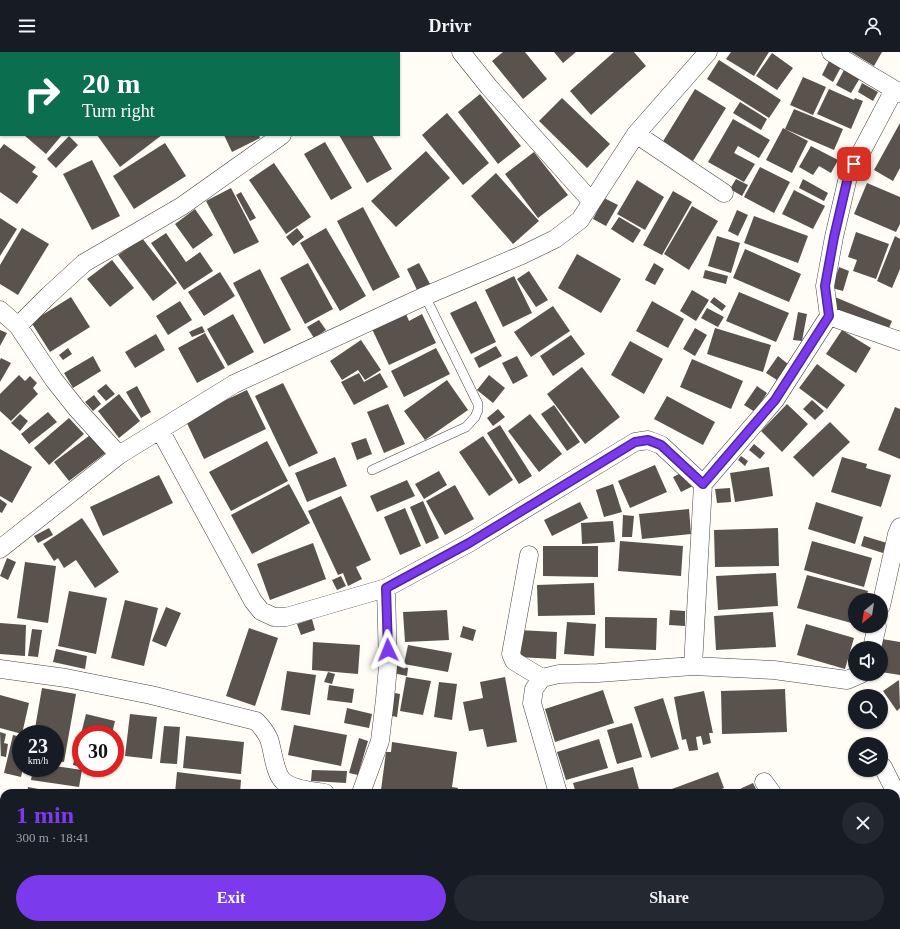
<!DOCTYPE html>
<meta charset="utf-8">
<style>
:root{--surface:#171b24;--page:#242831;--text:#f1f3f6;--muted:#9ea1a6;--accent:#7c3aed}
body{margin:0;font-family:"Times New Roman",serif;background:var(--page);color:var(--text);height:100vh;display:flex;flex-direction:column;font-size:15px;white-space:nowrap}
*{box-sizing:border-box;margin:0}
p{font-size:13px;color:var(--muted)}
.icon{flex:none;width:22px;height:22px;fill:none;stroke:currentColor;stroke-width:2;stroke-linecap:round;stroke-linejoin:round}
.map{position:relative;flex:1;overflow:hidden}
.details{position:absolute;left:0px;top:737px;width:900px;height:140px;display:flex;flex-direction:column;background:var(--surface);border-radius:12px 12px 0 0;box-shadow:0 1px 3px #0004}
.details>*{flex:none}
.top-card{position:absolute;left:0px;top:0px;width:400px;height:84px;box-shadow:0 1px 3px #0004;background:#0b6e4f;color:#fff;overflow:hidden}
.needle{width:26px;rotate:210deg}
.controls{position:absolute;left:848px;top:541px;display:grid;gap:8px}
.controls a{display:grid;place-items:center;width:40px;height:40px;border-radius:50%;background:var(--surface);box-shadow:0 1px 3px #0004;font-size:20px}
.speed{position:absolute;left:12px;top:673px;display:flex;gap:8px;font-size:20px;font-weight:700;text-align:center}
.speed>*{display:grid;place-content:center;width:52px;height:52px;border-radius:50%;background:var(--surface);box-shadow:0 1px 3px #0004;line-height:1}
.speed small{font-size:10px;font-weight:400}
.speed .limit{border:6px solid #d22;background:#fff;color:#111}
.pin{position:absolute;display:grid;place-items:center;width:34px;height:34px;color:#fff;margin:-17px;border-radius:8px;box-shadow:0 2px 6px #0006}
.me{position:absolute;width:44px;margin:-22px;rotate:358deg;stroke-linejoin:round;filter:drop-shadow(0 0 3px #0008)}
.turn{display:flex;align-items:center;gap:14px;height:84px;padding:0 16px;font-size:18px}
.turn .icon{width:52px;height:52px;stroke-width:2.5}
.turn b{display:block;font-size:28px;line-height:34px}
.round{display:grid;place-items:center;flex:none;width:42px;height:42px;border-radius:21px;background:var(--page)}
.head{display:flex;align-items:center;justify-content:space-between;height:68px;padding:0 16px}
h1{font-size:24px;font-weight:600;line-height:30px;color:var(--accent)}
.button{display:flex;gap:8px;margin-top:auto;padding:8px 16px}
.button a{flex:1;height:46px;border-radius:24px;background:var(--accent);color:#fff;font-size:16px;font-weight:600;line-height:46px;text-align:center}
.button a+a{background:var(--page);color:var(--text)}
header{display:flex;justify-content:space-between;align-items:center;height:52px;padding:0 16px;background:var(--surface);font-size:18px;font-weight:600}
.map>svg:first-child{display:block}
.building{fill:#5a524d}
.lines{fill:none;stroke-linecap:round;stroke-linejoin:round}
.service-casing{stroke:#444;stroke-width:10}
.minor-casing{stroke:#444;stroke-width:19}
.service{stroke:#fff;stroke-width:9}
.minor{stroke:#fff;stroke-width:18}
.route-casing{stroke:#51269a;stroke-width:10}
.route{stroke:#7c3aed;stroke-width:7}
</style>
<header><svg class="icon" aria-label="menu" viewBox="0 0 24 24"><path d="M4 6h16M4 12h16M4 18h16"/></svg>Drivr<svg class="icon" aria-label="person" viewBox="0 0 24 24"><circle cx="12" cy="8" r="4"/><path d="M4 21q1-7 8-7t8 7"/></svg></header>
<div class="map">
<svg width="900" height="877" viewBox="0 0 900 877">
<rect width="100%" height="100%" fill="#fffdf5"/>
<path class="building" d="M503,0H525L547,27L523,47L492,9Z
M554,0H576L563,11Z
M614,0H634L646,14L591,63L570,39Z
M731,0H769L754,24L726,7Z
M851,0H882L874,14Z
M772,1L793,16L777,38L756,24Z
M719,8L781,48L769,66L707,27Z
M829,9L841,15L833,30L822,23Z
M844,18L860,26L851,41L836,33Z
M803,25L826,35L813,63L790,53Z
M862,31L878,40L873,49L858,40Z
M695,37L726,56L693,109L662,91Z
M829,37L854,48L855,46L863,49L851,77L817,62Z
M480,42L521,94L498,112L458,60Z
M562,46L610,92L587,116L539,69Z
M740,50L767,67L761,78L733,61Z
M794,57L843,77L834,98L785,77Z
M447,61L489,111L463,133L422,83Z
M733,67L770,88L759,106L738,94L734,101L755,112L744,130L708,110Z
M900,71V116L893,129L874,118Z
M783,76L808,89L792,121L766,108Z
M24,83H62L46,102Z
M97,83H162L120,115Z
M224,83H259L260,86L232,100Z
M339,83H372L392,117L367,131Z
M69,84L78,93L56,116L47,107Z
M325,90L352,136L331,148L304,102Z
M165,91L186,124L134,157L113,124Z
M4,92L36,115L32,120L38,124L17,152L0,140V97Z
M811,94L838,108L831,121L819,114L813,123L799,115Z
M426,99L450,126L396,175L371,149Z
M534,100L568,143L538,166L505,122Z
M92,108L120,164L92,178L63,122Z
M274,111L311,165L286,182L249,128Z
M760,115L790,130L774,161L744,145Z
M496,121L539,169L513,192L471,144Z
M736,127L748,133L742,144L730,137Z
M803,127L828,141L824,149L799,136Z
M637,128L664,145L645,178L617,162Z
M867,131L900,145V172L896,180L854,162Z
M231,136L259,190L234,202L206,149Z
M794,138L825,154L813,177L782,162Z
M673,139L692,150L662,203L643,193Z
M241,140L256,166L250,169L236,143Z
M604,146L618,153L606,174L593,167Z
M692,154L718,169L689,218L664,202Z
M363,155L400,225L373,239L337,169Z
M195,157L213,183L193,197L175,172Z
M737,158L748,163L738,184L728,179Z
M754,164L808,184L798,211L744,191Z
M619,165L641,178L633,191L611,177Z
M0,166L17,177L0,204Z
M22,176L49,192L18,243L0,232V213Z
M297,176L304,185L293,194L286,185Z
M326,176L366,244L340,259L300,191Z
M856,180L889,192L876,227L853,219L857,208L848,205Z
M166,181L186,210L200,200L213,219L184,238L151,191Z
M717,184L740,191L731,221L708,214Z
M895,184L900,187V217L892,236L877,229Z
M142,186L177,231L153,249L118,203Z
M745,197L801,222L789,250L733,226Z
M577,202L621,227L601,261L558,236Z
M112,208L134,236L110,255L87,227Z
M308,211L333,257L305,272L280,226Z
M419,211L430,232L417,238L407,217Z
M654,211L664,217L655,233L645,228Z
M839,215L849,219L843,239L832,236Z
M260,217L291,278L264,292L233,231Z
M705,218L728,224L726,232L703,226Z
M529,219L548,248L536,255L517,227Z
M220,220L235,244L204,264L188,240Z
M514,224L532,261L503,275L485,238Z
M692,238L709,248L696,269L680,259Z
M739,240L789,261L776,290L726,269Z
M71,245L90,275L50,300L31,270Z
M714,245L726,254L722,259L710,250Z
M835,245L892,269L888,278L831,255Z
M180,249L192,268L168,283L156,264Z
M476,249L496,290L471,302L450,261Z
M652,249L684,267L668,296L636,279Z
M553,254L570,279L531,305L514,280Z
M707,256L724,265L718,275L701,266Z
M798,260L807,262L802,289L793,288Z
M233,262L254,300L228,314L207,277Z
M406,262L409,269L422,262L436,291L389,313L372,277Z
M319,268L326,278L314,286L307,275Z
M202,274L205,280L192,285L189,280Z
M695,276L707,283L695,304L683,297Z
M715,276L771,293L763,320L707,302Z
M0,278L7,281L0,294Z
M842,278L871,296L856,321L826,302Z
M205,281L225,316L197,331L178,296Z
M156,282L165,298L135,316L125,300Z
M571,283L585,302L553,324L540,304Z
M361,288L381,318L365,328L358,318L342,328L330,309Z
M630,289L663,307L644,342L611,323Z
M496,294L502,304L479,316L474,306Z
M68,296L72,302L63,308L59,303Z
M436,296L450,322L404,345L391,319Z
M93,304L101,319L73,336L64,321Z
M517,304L528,324L513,332L502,311Z
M778,304L788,312L777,328L766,321Z
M1,306L11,311L0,330V308Z
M692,307L743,329L731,357L680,335Z
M817,312L845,333L827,357L799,336Z
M582,315L620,365L585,392L547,342Z
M359,321L364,330L380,321L388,335L354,353L341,330Z
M19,323L25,329L30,324L37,331L33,336L38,342L11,369L0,359V342Z
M489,323L505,336L493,351L477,338Z
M447,328L468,358L425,388L404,359Z
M283,331L318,401L289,415L255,344Z
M106,332L115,342L106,349L97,339Z
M137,334L151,360L141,366L126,340Z
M757,334L767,341L755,360L744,353Z
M247,338L266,377L204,407L185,367Z
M119,342L140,369L119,386L98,359Z
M94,343L101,352L93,359L85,350Z
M667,344L715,370L703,393L654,367Z
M812,348L824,359L815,368L803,357Z
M388,352L405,392L384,401L367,360Z
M787,352L808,372L782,400L761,379Z
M554,353L580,390L567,399L541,362Z
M895,355L900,357V407L878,398Z
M498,357L505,365L493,374L487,366Z
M48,360L57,370L29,392L21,382Z
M20,362L28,369L20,379L11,371Z
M530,362L562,402L539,420L508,379Z
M69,366L84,382L49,413L34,396Z
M830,370L850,390L813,425L793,405Z
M500,373L532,424L519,432L487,381Z
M93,381L107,400L69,429L54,410Z
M483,384L513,428L489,444L459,400Z
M366,386L372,402L357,408L351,391Z
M267,389L288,429L231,459L209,420Z
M754,392L765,401L760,407L749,398Z
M0,397L32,415L12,451L0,444Z
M741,404L748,409L745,414L738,408Z
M335,405L347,434L307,450L295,421Z
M842,405L867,412L866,416L891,423L881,455L831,440Z
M655,413L667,440L630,456L618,429Z
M769,415L773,444L735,450L730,421Z
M439,419L447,433L424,447L415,432Z
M685,419L693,434L681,440L673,425Z
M159,423L173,451L103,484L90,455Z
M407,428L415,444L377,460L370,444Z
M289,432L310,471L252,502L231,463Z
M613,432L622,460L604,465L596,438Z
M455,433L474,467L445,483L426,449Z
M730,436L731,450L717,451L715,437Z
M341,444L371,508L356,515L362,527L348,534L343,521L338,523L308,459Z
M0,447L7,452L2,461L0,460Z
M423,449L439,486L426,492L410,455Z
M580,450L588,466L552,484L544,468Z
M816,450L863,465L855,492L808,477Z
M405,456L421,494L400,503L384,465Z
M689,457L691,482L642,487L639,462Z
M623,463L634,464L632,485H622Z
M82,466L119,520L95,536L76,508L64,516L58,506L54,509L43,492Z
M613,469L615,490L582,492L581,471Z
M49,476L53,483L38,491L34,484Z
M778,476L779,514L715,515L714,478Z
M864,484L887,491L883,501L861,494Z
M620,489L683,494L681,524L618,519Z
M812,489L872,506L864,535L804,518Z
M313,491L326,527L270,548L257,512Z
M543,494H598V525L543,524Z
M7,506L16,510L8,528L0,524Z
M25,510L56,514L48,571L17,566Z
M776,521L778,554L718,558L716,524Z
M807,523L868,539L866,548H855V572L797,556Z
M341,524L346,534L337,538L332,528Z
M594,531L595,563L538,564L537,533Z
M69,539L107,546L96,602L58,594Z
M125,548L158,556L144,614L111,606Z
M166,555L181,561L166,595L152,589Z
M447,558L449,588L405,590L403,560Z
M670,558L685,559V574L669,573Z
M773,560L776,595L716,598L714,564Z
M605,565L657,566L656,598L605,596Z
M312,567L315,578L301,583L297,572Z
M567,570L596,572L594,604L564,602Z
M0,571L26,573L25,604L0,602Z
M806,572L854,586L845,617L797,603Z
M463,574L476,578L473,589L460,585Z
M249,576L278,586L255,654L226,644Z
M32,577L42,578L38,605L28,604Z
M518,578L557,580L556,607L517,605Z
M882,587L900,590V623L881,620Z
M313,590L360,593L358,622L312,618Z
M408,593L452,601L448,620L404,612Z
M56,597L87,604L85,617L53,610Z
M394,613L408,616L407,624L393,621Z
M287,619L316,623L310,663L281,658Z
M328,620L335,622L332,632L324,630Z
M406,625L431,629L423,663L400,659Z
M505,625L517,690L487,695L483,677L469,679L463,650L483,646L480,630Z
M899,628L900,656L897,659L883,639Z
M439,630L457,632L452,668L434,665Z
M329,633L354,637L352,651L327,648Z
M42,636L76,642L64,710L55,709V682H34Z
M785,637L787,680L722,682L721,639Z
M603,638L614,671L555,690L545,657Z
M704,639L713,681H709L711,691L703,693L701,684L696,685L698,698L689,699L686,687L682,688L674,645Z
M390,640L400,642L397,665L387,663Z
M0,643L29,651L22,682L0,676Z
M663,646L679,697L651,706L634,655Z
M347,656L372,662L369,676L344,671Z
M86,662L115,669L112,682H81Z
M130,662L157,665L152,707L125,704Z
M632,671L642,705L617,712L607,678Z
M294,673L347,683L341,714L288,703Z
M164,674L180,675L177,712L160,711Z
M0,680L6,682L4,691L8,692L6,705L1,704V708Z
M13,683L21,685V716H23L21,725L4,721Z
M80,683H81V715L73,713Z
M186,684L244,690L241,722L183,716Z
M359,686L368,689L358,723L349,721Z
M599,687L608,716L566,728L557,700Z
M392,690L457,700L452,735L458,736L457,741H385V739L381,738L386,700H391Z
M55,714L82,718L79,735L31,728L33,716H55Z
M633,715L640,741H576L573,731Z
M87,716H104L103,720Z
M312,718L347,719L346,731L311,729Z
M177,720L241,728L240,741H175Z
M718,720L724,736L712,741H661Z
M753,731L758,741H734L742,736Z
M28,735L54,740L53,741H27Z
M3,812H4V836L0,835Z
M0,841L4,842V871L0,870Z
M18,873H45L44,877H34Z
M153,873H180L179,877H151Z
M260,873H276L274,877H268Z
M501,873H512L513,877H496L495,875Z
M520,873H547L548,877H521Z
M615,873H631L616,877Z
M688,873H708L710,877H681Z
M713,873H748L751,877H716Z
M776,873H832L825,877H778Z"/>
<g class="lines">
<g class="service-casing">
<path id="service" d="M372,418L466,375L475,365L478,358V352L425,244"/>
</g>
<g class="minor-casing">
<path id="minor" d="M461,0L489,35L591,149
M831,0L900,41
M88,1L89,0
M0,71L1,70
M636,82L724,141
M0,258L18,274L54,328L77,357L119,403
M829,264L900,289
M18,274L48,244L84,211L182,154L282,83
M160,378L253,549L261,559L274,565H286L386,536L469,491L635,390L648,388L661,393L703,432
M0,497L119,403L234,332L425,244L522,203L555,187L580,168L636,82L708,0
M529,503L511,602L514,609L542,626
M881,554L897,482L900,475
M872,596L877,574
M693,614L703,432L775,348L829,264L825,234L834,185L848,125L894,38
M0,617L66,626L151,643L256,669C262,675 266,680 269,687C273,698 274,720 283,729C293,738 313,739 325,741
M883,715L896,741
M764,730L772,741
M361,741L380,689L385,647L388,614L386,536
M558,741L532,651L534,637L542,626L559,622L598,621L693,614L774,618L847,628L861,622
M479,873L482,877
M594,873L595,877
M876,873L879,877
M75,877L77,873
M286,877L288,873
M428,877L449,873
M649,877L660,873"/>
</g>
<use href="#service" class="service"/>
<use href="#minor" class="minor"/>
</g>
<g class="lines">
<g class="route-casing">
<path id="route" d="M388,598L386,536L469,491L635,390L648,388L661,393L703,432L775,348L829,264L825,234L834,185L848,125L854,112"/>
</g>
<use href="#route" class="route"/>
</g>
</svg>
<div class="controls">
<a><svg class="needle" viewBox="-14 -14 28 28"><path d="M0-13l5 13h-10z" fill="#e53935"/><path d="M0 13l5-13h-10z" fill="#9ea1a6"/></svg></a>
<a><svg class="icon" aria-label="sound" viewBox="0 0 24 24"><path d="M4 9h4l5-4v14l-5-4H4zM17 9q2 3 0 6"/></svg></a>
<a><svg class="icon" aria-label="search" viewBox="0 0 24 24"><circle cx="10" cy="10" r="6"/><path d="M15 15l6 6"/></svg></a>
<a><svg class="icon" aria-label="layers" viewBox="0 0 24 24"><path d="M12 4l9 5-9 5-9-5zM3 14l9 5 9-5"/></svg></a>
</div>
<div class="speed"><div>23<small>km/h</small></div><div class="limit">30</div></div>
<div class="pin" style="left:854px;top:112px;background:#d93025"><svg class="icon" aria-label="arrive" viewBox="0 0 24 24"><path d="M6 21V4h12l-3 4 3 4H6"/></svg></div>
<svg class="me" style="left:388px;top:598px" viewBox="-20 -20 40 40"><path d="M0-17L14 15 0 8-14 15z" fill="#7c3aed" stroke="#fff" stroke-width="4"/></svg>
<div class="top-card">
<div class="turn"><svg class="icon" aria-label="right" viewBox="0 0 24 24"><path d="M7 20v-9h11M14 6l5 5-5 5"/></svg><div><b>20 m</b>Turn right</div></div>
</div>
<section class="details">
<div class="head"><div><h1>1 min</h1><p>300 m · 18:41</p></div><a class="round"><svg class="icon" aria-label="close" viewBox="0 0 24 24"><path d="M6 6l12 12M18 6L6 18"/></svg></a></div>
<div class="button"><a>Exit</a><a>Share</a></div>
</section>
</div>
